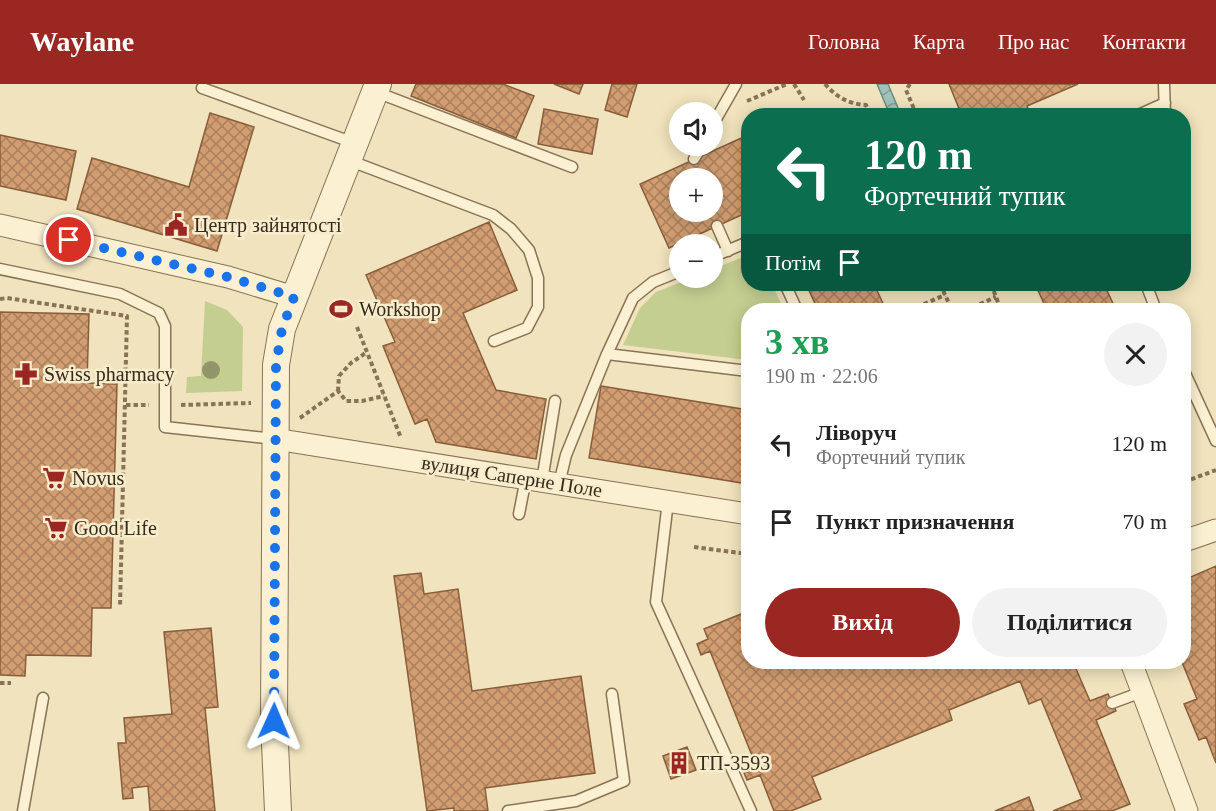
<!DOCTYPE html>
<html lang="uk">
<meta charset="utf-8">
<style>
:root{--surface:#fff;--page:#f2f2f2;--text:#222;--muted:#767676;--accent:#9b2722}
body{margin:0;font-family:Georgia,serif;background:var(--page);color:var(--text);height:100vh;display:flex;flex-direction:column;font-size:22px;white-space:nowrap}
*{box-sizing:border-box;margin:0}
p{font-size:20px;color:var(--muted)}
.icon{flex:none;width:33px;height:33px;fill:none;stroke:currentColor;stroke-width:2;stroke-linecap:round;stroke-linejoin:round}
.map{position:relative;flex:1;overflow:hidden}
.side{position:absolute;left:741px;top:219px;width:450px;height:366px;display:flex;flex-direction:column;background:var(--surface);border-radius:24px;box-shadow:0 3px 15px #0003}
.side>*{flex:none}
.hud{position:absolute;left:741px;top:24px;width:450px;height:183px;border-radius:24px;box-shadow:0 3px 15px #0003;background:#0b6e4f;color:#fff;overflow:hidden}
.tools{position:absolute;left:669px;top:18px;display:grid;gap:12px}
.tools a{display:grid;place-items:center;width:54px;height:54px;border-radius:50%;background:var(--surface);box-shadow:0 3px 15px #0003;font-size:30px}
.pin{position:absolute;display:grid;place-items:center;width:51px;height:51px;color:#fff;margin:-26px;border:3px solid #fff;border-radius:50%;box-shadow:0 2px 6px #0007}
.me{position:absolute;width:66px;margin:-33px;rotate:1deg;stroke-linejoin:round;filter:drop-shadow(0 0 4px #0008)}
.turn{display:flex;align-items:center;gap:21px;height:126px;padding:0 24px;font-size:27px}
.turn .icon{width:78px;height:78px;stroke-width:2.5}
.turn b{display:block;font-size:42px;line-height:51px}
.then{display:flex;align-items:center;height:57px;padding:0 24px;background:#0003;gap:12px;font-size:22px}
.round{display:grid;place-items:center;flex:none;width:63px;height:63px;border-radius:32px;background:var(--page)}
.headline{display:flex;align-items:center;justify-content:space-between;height:102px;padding:0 24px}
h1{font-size:36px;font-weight:700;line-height:45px;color:#1e9e55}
.primary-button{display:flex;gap:12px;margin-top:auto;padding:12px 24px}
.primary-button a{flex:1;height:69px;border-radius:36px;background:var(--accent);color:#fff;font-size:24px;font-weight:700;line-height:69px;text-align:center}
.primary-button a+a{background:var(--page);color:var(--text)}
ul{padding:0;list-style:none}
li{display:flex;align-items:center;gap:18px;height:78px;padding:0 24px}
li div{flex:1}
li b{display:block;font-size:22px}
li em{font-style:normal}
header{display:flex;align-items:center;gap:36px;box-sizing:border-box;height:84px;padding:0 30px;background:var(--accent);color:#fff}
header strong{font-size:28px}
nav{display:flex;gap:33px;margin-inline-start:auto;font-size:21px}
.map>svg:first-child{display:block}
.green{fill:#c4ce91}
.water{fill:url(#water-waves);stroke:#688f87;stroke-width:1.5}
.building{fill:url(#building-cross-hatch);stroke:#895d3a;stroke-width:1.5;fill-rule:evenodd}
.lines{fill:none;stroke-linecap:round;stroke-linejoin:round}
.service-casing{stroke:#897356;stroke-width:13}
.minor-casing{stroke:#897356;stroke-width:23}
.tertiary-casing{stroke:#897356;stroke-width:28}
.path{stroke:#897356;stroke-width:4;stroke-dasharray:4.5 3;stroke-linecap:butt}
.service{stroke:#fbf0d1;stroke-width:10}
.minor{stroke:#fbf0d1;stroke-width:21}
.tertiary{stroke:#fbf0d1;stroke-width:26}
.tree{fill:#929567}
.route{stroke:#1a73e8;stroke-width:10;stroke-dasharray:0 18}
.labels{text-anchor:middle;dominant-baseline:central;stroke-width:5;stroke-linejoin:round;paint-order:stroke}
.poi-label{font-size:20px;fill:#372a1b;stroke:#f7edcd;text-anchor:start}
.street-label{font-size:20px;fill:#372a1b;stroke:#f7edcd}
</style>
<header>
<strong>Waylane</strong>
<nav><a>Головна</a><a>Карта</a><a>Про нас</a><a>Контакти</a></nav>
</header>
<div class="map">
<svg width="1216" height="727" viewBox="0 0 1216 727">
<defs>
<pattern id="water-waves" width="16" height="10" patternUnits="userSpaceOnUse" patternTransform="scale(1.5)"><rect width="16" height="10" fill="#a1c1b9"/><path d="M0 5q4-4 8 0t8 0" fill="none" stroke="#849d96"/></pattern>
<pattern id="building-cross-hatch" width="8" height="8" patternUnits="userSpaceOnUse" patternTransform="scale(1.5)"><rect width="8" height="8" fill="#d19d71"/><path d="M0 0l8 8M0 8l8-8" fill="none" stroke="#aa805c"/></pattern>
</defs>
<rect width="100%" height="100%" fill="#f0e3bd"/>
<path class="green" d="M748,171V200H772L784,226H748V276L623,261L640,224L656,208L692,194H712L713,185Z
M205,217L227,226L243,243L242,307L186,309L187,293L201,292Z"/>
<path class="water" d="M877,0H888L901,31H890Z"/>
<path class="building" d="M416,0H503L534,12L516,54L411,12Z
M554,0H583L579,10Z
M612,0H637L627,33L605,26Z
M949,0H1078L1027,22L1031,32H962Z
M544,25L598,35L592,70L538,60Z
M210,29L254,43L217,167L77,125L92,74L189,103Z
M0,51L76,67L66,116L0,102Z
M748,51V128L669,164L640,100ZM680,94H712V128H680Z
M489,138L517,206L463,229L496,306L546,315L536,375L436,358L427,335L415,340L383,262L395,258L366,191Z
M806,200H874L886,226H818Z
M1035,200H1104L1116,226H1047Z
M0,228L89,230L87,299L117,300L111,524H92L91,572L26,571L25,592L0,591Z
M601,302L748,326V400L589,374Z
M1216,482V679L1206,653L1199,656L1184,620L1197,615L1182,578L1184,496Z
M421,489L424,510L458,505L472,607L581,592L595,689L485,704L488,727H454V724L427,727L394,492Z
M748,520V578H1073L1090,617L1108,610L1116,627L1096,636L1130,720L1112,727H1053L1082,715L1041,615L1029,620L1020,597L949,626L952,636L812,693L821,715L791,727H774L760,691L747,696L744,689L757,684L710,567L701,571L697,560L708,555L704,545L746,528L743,522Z
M211,544L218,623L205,624L215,727H150L148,702L132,704L133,714L123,715L118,659H126L124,634L172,630L164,548Z
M687,663L696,686L671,695L663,672Z
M1029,713L1034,727H995Z"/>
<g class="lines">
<g class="service-casing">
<path id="service" d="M1164,0L1165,32
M202,4L354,59
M376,8L572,83
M1136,32L1165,19
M712,42L736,0
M694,75L702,62
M348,76L493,131L511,145L529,166L538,194V223L527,244L494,257
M717,142L728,167
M712,173L748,158
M0,185L120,210L159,229L165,242V343L275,355
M785,200L797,226
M1146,200L1156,226
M607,270L748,287
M1184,287L1216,357
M542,397L555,317
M559,400L566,371L607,270L633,214L653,198L680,187
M668,417L656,518L751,727
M519,430L526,394
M1112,619L1142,608
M23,727L43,614
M508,727L576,717L624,697L612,610"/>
</g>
<g class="minor-casing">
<path id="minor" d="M0,141L228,193L294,213
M275,355L748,430
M1184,457L1216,446
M1131,578L1187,727"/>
</g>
<g class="tertiary-casing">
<path id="tertiary" d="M278,727L274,637L276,281L282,245L378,0"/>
</g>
<path class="path" d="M794,0L804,16
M825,0C836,13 849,20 866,21L871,32
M910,0L906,6L917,32
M747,17L787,0
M940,200L952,226
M991,200L1001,226
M0,215L7,214L127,232L120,523
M910,226L945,211
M966,226L996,213
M357,243L401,354
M338,307L339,292L351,279L367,268
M126,321H149
M181,321L251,319
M300,334L338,307L346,317H362L384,312
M1184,398L1216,386
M694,463L748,470
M0,599H11"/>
<use href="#service" class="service"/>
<use href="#minor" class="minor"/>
<use href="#tertiary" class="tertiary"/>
</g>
<circle class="tree" cx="211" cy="286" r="9"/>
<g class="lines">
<path class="route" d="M69,156L228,193L294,213L282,245L276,281L274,637"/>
</g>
<defs>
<g id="civic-bare" transform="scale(1.8)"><path d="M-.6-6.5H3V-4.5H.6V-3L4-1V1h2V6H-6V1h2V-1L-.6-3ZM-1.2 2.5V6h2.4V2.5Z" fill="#9b2722" stroke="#f7edcd" stroke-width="2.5" paint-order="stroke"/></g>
<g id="stadium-bare" transform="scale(1.8)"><path d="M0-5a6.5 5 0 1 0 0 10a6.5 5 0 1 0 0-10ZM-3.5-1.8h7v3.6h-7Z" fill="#9b2722" stroke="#f7edcd" stroke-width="2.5" paint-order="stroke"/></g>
<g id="pharmacy-bare" transform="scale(1.8)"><path d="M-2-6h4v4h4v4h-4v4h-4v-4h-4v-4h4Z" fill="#9b2722" stroke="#f7edcd" stroke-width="2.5" paint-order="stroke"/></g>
<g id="supermarket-bare" transform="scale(1.8)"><path d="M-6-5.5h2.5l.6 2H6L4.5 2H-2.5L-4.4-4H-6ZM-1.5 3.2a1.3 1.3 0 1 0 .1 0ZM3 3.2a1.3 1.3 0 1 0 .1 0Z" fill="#9b2722" stroke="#f7edcd" stroke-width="2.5" paint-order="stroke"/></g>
<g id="building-bare" transform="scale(1.8)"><path d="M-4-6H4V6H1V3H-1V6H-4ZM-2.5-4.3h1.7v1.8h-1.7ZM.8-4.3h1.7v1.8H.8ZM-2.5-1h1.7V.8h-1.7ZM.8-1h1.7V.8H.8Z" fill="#9b2722" stroke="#f7edcd" stroke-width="2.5" paint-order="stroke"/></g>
</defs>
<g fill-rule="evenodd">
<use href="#civic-bare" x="176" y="141"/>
<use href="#stadium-bare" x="341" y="225"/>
<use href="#pharmacy-bare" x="26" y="290"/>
<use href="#supermarket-bare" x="54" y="394"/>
<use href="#supermarket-bare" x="56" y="444"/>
<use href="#building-bare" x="679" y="679"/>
</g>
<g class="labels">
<g class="poi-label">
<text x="194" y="141">Центр зайнятості</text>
<text x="359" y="225">Workshop</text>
<text x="44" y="290">Swiss pharmacy</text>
<text x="72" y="394">Novus</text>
<text x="74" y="444">Good Life</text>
<text x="697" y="679">ТП-3593</text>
</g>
<g class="street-label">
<text transform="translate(512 392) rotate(9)">вулиця Саперне Поле</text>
</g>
</g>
</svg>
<div class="tools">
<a><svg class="icon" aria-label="sound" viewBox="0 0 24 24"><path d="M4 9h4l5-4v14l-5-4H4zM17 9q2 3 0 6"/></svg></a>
<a>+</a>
<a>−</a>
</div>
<div class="pin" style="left:69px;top:156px;background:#d93025"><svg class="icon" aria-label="arrive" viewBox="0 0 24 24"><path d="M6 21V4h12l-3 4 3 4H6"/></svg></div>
<svg class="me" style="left:274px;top:637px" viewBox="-20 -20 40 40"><path d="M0-17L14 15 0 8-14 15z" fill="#1a73e8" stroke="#fff" stroke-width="4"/></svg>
<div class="hud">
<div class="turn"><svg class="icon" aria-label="left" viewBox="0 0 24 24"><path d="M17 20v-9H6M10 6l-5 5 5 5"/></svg><div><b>120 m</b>Фортечний тупик</div></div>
<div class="then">Потім<svg class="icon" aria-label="arrive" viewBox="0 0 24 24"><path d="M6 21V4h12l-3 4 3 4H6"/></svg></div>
</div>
<section class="side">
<div class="headline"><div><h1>3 хв</h1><p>190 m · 22:06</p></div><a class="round"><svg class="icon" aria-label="close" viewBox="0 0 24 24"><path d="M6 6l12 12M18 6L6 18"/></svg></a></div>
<ul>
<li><svg class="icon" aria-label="left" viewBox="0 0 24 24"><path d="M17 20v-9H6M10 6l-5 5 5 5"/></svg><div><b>Ліворуч</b><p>Фортечний тупик</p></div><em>120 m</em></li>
<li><svg class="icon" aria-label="arrive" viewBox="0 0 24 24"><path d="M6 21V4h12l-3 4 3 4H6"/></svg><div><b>Пункт призначення</b></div><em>70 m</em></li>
</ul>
<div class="primary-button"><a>Вихід</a><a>Поділитися</a></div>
</section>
</div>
